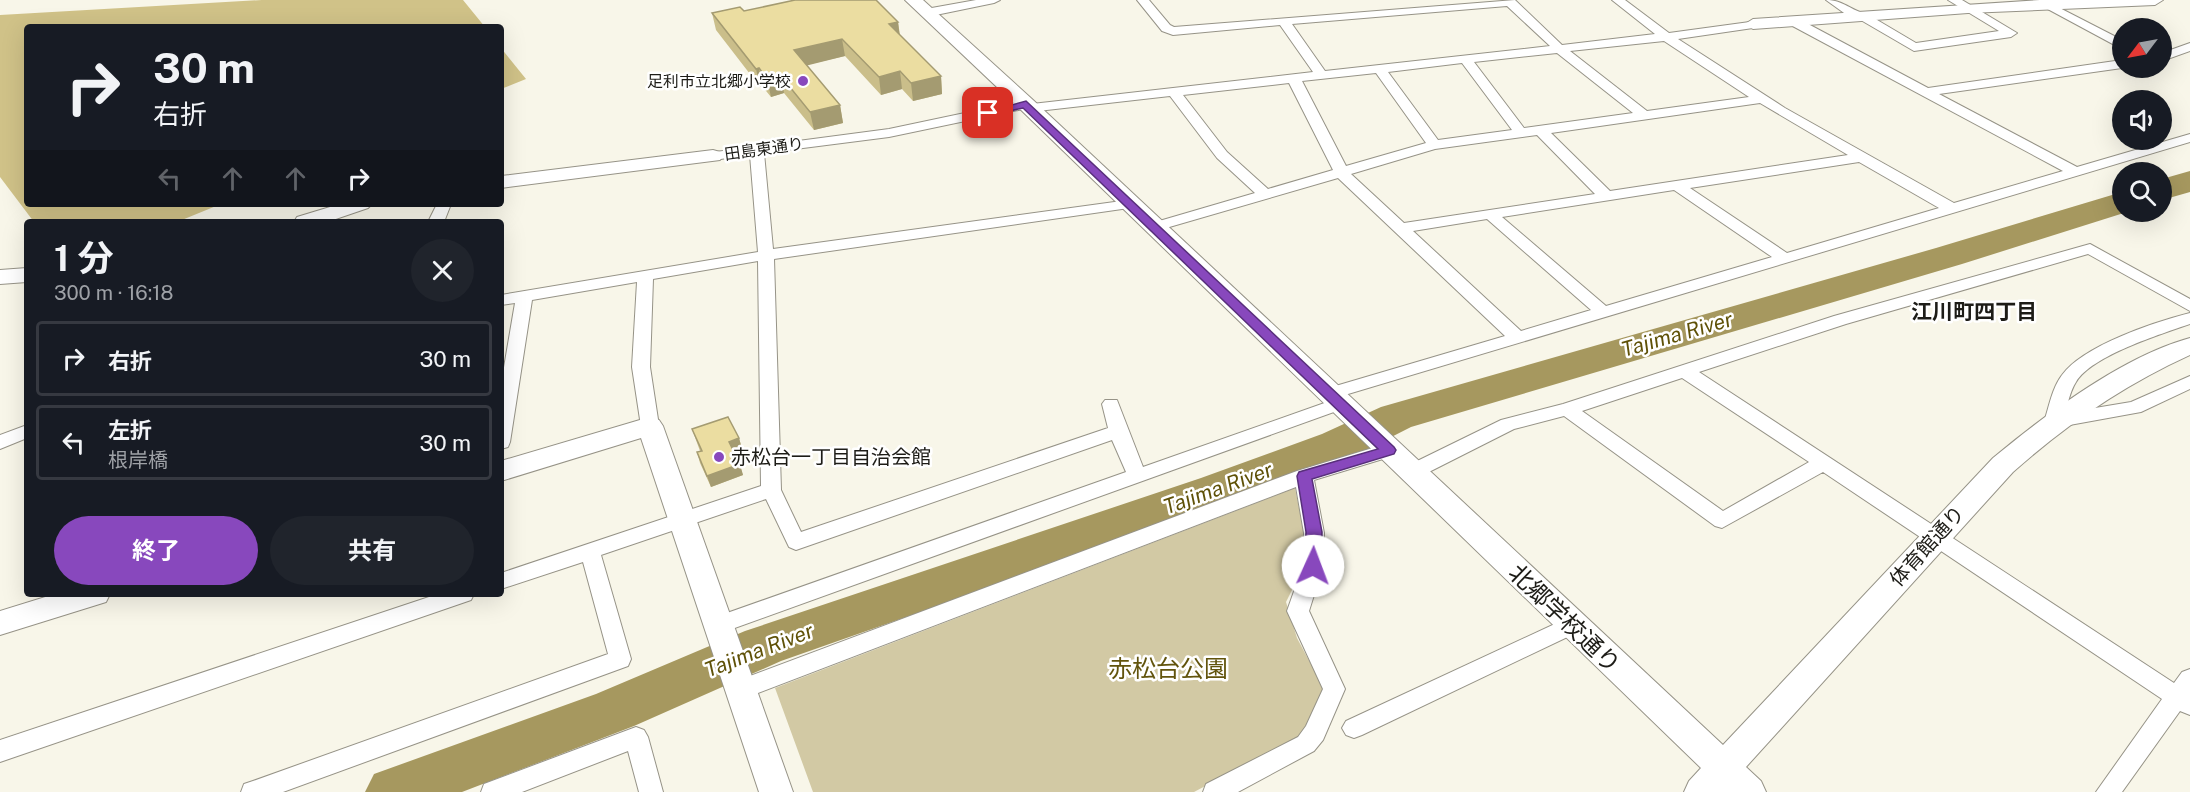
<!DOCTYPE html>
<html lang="ja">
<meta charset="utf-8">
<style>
:root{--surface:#171b24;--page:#20242c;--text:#f1f3f6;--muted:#9ea1a6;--line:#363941;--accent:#8848bd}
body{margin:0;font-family:"Public Sans","Noto Sans JP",sans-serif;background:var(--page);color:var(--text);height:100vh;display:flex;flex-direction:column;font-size:22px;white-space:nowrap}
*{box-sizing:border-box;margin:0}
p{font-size:20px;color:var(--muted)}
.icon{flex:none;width:33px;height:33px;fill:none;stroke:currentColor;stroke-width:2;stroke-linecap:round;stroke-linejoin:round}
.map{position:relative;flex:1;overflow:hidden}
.side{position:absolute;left:24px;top:219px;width:480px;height:378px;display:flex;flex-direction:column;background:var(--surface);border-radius:6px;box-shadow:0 6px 24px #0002}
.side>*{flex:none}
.banner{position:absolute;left:24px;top:24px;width:480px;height:183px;border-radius:6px;box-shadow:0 6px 24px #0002;background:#171b24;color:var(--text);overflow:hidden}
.needle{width:39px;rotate:238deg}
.tools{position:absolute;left:2112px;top:18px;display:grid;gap:12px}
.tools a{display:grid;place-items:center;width:60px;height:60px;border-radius:50%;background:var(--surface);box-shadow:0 6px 24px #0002;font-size:30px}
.pin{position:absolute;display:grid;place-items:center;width:51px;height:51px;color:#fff;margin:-26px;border-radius:12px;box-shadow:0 3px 9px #0006}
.me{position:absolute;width:66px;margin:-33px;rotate:2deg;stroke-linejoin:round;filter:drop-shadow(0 0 4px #0008)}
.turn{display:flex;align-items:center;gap:21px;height:126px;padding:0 30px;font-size:27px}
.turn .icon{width:78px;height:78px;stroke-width:2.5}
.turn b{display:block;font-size:42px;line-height:51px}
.lanes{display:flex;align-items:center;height:57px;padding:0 30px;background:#0003;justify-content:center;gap:30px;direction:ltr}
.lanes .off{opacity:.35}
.round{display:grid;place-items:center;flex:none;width:63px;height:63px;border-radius:32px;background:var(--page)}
.head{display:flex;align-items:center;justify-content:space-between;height:102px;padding:0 30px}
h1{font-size:36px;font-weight:700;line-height:45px}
.primary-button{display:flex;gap:12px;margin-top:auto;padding:12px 30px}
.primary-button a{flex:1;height:69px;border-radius:36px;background:var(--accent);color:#fff;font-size:24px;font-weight:700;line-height:69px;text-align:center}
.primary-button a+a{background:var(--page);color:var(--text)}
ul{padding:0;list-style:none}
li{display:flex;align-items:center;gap:18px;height:75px;margin:0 12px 9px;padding:0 18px;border:3px solid var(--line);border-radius:6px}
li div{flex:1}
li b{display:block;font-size:22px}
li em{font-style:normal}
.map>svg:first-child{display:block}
.green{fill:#d2c9a4}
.forest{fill:#d0c288}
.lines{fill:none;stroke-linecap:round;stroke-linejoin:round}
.river{fill:#a6985f;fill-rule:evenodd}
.street-casing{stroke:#969387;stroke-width:2}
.secondary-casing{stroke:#969387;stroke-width:2}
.street{fill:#fff;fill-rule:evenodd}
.secondary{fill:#fff;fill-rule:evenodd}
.wall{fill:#cabe8a}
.shaded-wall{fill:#a49b71}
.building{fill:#ebdda1;stroke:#a49b71;stroke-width:1.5}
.route{fill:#8848bd;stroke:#582f7b;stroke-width:1.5}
.poi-dot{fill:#8848bd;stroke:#fff;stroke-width:2}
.labels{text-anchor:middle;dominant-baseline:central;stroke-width:5;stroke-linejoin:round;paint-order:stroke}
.far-poi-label{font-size:16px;fill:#1d1c17;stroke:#fff;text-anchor:end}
.far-street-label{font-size:16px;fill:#1d1c17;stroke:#fff}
.poi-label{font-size:20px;fill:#1d1c17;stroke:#fff;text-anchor:start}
.street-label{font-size:20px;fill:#1d1c17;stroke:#fff}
.neighbourhood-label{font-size:21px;font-weight:bold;fill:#1d1c17;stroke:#fff}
.water-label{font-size:21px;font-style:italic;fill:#5f5107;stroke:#fff}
.near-street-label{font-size:24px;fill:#1d1c17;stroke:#fff}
.near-park-label{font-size:24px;fill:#62540d;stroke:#fff}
</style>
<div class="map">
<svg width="2190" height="792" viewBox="0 0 2190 792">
<rect width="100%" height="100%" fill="#f8f6e9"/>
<path class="green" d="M1295,488L1304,533L1303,568L1286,602L1297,638L1324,689L1305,733L1194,792H813L775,688Z"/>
<path class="forest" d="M262,0H463L485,27H27V204H221L177,222H34L0,177V15Z
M501,48L526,79L501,89Z"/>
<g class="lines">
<path class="river" d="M2190,171V192L2162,200V179Z
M2122,192V212H2127L1962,264L1411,427L1354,456L1233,502L781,661L634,726L462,792H365L374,774L596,694L745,631L1201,478L1322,434L1381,407L1936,248Z"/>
<g class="street-casing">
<path id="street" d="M976,0H1000L994,3L926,17L920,13L926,9Z
M1137,0H1149L1170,25L1174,27L1515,0L1562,45L1655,34L1612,0H1625L1669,33L1757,21L1759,24L1753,28L1678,39L1785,108L1954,203L2063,171L1787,23V17H1795L1928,88L2122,60V68L1939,94L2077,167L2190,134V142L1328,400L1322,398L1319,394L1322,390L1505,336L1338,178L1159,230H1149L1146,227L1149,224L1255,193L1217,158L1170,96L1029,112L1023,109L889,137L764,153L773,249L1129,200L1136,204L1129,208L774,259L781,490L801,532L1108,428L1102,404L1105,400H1117L1143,467L1333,400H1345L1348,404L1345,408L718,634L710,631L707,625L710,619L1126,472L1112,440L796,550L789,547L766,499L601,555L631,659L628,666L283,792H241L244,784L253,781L608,654L583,562L501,589V573L761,486L758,261L653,279L650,367L659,426L657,430L650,432L643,430L641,426L632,367L637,282L532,300L510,442L508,447L501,449V385L515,303L501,305V295L758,252L750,155L713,160L708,159L706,156L708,153L889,129L1026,100L1032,104L1313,72L1280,25L1173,35L1162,31ZM1507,6L1550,46L1325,71L1292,24ZM1664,41L1749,97L1647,111L1570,51ZM1557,53L1633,113L1524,128L1474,62ZM1462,63L1512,130L1438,140L1388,72ZM1376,73L1426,143L1346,166L1302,81ZM1289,83L1333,170L1268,189L1227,152L1183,95ZM1760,103L1848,155L1610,191L1551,133ZM1537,135L1595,194L1404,223L1351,174L1435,149ZM1859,162L1939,208L1787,253L1690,188ZM1674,190L1772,257L1606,306L1502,217ZM1487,219L1591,310L1521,331L1413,231Z
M1826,0C1844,0 1851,11 1867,14L1916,43L1999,31L1948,0H1962L2017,33L2011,37L1914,51L1859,19L1851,18Z
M2048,2L2122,40V49L2044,7V3Z
M2190,43V51L2162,61V53Z
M437,204H451L444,222H428Z
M2090,244L2190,299V311L2088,254L1846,324L1699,372L2174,683L2182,672L2190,669V715L2180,711L2122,792H2096L2162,699L1823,472L1722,528L1715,526L1564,416L1514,429L1419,477L1412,479L1405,477L1402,472L1405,467L1501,420L1563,404L1834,316ZM1682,378L1809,462L1723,511L1582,411Z
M2190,313V324C2161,334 2091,356 2076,382C2070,391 2068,403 2065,413L2131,402L2190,376V389L2141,412L2053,428L2046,426L2044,422C2049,407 2052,388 2062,375C2084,345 2155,322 2190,313Z
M27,425V438L0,449V435Z
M1389,443L1396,445L1398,450L1396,455L1314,480L1324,533L1323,566L1309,611L1345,689L1323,740L1314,751L1238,792H1203L1206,784L1298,737L1306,726L1323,689L1287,611L1303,566L1304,533L1296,487L750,696L742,699L734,696L731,689L734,682L1297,471Z
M438,594H474L471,600L0,762V740Z
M1572,616L1580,619L1583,625L1580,631L1362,735L1354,738L1346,735L1342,728L1346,721Z
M636,727L644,730L648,737L663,792H639L628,751L522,792H481L484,784Z"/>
</g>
<g class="secondary-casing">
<path id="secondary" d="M905,0H923L1033,100L1723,745L1993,458C2046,414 2124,356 2190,338V355C2124,385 2067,424 2013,472L1746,767L1761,781L1766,792H1684L1689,781L1701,768L1019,108Z
M2040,0H2163L2155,5L1968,13L1753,29L1745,24L1753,19Z
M713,150L720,152L723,156L720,160L501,188V176Z
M340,204H372L368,208L327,222H294L297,217Z
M27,268V282L0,284V270Z
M650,417L659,420L663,426L793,792H759L641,438L501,481V461Z
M55,594H110L106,602L0,635V611Z"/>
</g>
<use href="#street" class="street"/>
<use href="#secondary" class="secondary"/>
</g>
<path class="wall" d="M744,11L898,22L900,35L941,76L942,94L913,101L902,89L881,95L845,56L806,65L840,105L843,123L814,130L784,93L771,97L762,86L760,87L716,30L712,13Z
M692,429L739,438L742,449L734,452L743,475L711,487L700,463L697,452L700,451Z"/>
<path class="shaded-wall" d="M898,22L900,39L889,24Z
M842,39L845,56L797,68L794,50Z
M759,68L762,86L760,87L756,69Z
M900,71L902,89L881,95L879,77Z
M781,76L784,93L771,97L767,79Z
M941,76L942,94L913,101L911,83Z
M840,105L843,123L814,130L810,112Z
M739,438L742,449L732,453L729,442Z
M740,464L743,475L711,487L707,476Z"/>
<path class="building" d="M795,0H876L898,22L889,24L941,76L911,83L900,71L879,77L842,39L794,50L840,105L810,112L781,76L767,79L759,68L756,69L712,13L740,7L744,11Z
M728,417L739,438L729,442L740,464L707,476L697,452L702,451L692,429Z"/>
<path class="route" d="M1026,101L1394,447L1396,450L1394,454L1312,479L1322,532L1321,566L1319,570H1308L1305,566L1306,532L1297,476L1299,472L1378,449L1023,108L988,116L983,113Z"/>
<g class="poi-dot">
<circle cx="803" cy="81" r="6"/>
<circle cx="719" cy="457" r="6"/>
</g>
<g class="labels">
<g class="far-poi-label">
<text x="791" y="81">足利市立北郷小学校</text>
</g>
<g class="far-street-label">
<text transform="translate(764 149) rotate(-8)">田島東通り</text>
</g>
<g class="poi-label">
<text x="731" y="457">赤松台一丁目自治会館</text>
</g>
<g class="street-label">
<text transform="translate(1927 546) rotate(-48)">体育館通り</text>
</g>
<g class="neighbourhood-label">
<text x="1974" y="311">江川町四丁目</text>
</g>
<g class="water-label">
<text transform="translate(1677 334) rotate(-16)">Tajima River</text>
<text transform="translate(1218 488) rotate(-20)">Tajima River</text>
<text transform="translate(759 650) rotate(-21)">Tajima River</text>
</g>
<g class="near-street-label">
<text transform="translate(1565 618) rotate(44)">北郷学校通り</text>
</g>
<g class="near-park-label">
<text x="1168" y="668">赤松台公園</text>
</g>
</g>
</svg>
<div class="tools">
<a><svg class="needle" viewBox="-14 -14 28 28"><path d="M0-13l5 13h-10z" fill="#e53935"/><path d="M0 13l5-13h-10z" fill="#9ea1a6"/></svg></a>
<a><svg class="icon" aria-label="sound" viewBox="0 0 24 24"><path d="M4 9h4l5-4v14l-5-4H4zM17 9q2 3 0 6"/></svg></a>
<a><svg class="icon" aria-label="search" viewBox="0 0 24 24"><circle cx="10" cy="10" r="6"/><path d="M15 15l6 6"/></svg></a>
</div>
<div class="pin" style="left:988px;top:113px;background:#d93025"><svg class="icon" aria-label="arrive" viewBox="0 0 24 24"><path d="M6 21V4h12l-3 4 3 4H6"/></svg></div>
<svg class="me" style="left:1313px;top:566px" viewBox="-20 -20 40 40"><circle r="19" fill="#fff"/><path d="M0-13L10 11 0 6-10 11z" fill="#8848bd"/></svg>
<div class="banner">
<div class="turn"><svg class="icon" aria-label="right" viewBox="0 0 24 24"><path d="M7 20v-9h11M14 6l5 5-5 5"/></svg><div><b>30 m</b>右折</div></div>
<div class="lanes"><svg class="icon off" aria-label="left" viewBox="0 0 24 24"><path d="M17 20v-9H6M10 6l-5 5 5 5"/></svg><svg class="icon off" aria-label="ahead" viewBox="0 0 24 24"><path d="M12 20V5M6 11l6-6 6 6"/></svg><svg class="icon off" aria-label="ahead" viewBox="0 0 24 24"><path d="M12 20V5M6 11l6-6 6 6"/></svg><svg class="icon" aria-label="right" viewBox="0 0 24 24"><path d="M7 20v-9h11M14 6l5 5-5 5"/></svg></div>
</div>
<section class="side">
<div class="head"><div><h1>1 分</h1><p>300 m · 16:18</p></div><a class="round"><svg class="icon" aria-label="close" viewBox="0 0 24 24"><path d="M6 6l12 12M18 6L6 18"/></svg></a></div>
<ul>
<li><svg class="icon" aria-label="right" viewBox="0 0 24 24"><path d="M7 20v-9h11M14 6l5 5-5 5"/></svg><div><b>右折</b></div><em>30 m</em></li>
<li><svg class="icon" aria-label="left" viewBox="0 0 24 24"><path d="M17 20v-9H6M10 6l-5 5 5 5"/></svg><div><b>左折</b><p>根岸橋</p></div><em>30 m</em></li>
</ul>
<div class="primary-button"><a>終了</a><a>共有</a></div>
</section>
</div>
